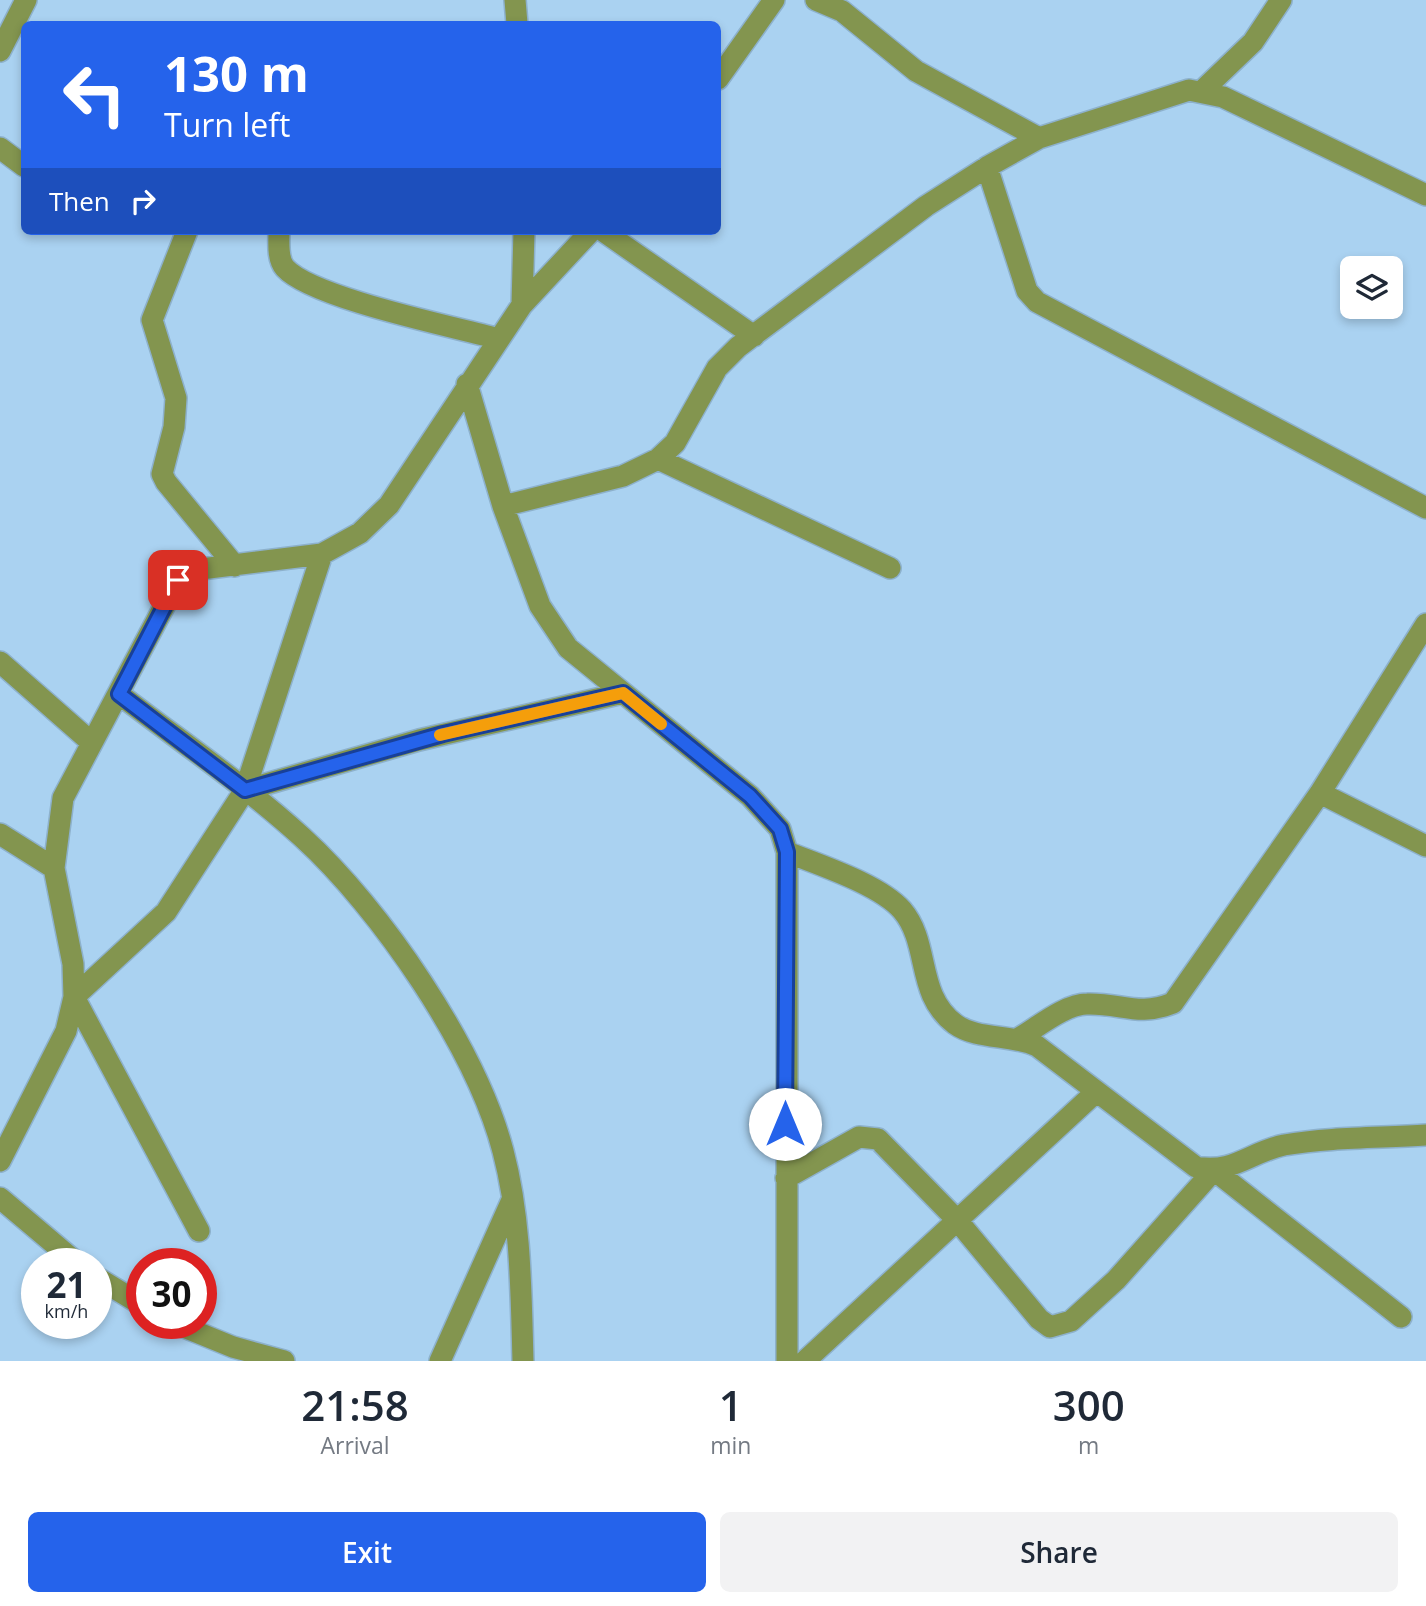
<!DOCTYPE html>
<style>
:root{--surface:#fff;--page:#f2f2f3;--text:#1f2937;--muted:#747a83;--accent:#2563eb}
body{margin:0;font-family:"Open Sans",sans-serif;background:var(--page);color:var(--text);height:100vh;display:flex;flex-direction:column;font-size:26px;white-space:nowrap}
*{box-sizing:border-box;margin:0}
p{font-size:23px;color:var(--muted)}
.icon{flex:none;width:38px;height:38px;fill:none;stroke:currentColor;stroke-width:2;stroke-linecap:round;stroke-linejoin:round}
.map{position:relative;height:1361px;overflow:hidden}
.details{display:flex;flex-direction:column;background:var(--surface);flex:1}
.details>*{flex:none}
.top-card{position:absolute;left:21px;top:21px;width:700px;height:214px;border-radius:10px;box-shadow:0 4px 10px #0003;background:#2563eb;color:#fff;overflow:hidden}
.fabs{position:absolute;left:1340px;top:256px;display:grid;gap:14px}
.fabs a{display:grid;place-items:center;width:63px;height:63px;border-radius:10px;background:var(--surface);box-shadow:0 4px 10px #0003;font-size:35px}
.speed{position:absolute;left:21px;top:1248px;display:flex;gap:14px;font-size:35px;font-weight:700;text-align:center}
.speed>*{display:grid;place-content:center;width:91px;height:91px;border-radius:50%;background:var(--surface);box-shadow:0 4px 10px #0003;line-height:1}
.speed small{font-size:18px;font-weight:400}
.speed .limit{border:10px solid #d22;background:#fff;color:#111}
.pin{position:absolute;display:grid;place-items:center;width:60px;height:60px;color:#fff;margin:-30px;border-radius:14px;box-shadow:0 4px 10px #0006}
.me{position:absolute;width:77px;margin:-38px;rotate:0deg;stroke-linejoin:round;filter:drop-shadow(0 0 5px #0008)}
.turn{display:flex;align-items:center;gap:24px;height:147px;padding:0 28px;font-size:32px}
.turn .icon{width:91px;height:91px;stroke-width:2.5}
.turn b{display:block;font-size:49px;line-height:60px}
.then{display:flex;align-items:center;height:66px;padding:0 28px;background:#0003;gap:14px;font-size:26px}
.eta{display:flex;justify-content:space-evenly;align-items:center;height:119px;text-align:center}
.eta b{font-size:42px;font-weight:600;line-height:49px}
.button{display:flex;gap:14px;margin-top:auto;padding:14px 28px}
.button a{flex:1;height:80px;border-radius:10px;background:var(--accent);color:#fff;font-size:28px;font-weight:600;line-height:80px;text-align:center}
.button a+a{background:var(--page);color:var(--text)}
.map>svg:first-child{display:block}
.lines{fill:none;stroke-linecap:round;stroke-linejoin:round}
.minor-casing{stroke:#8db1cc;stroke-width:24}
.minor{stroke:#83954f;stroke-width:21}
.route-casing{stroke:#184099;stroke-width:18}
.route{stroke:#2563eb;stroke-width:12}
.slow{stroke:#f59e0b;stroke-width:12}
</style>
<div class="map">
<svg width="1426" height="1361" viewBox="0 0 1426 1361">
<rect width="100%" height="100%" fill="#aad2f1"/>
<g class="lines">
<g class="minor-casing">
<path id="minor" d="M515,0L517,24
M816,0L842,11L916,71L1039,138
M0,51L26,0
M718,79L774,0
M1203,90L1253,42L1281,0
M0,148L24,166
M987,167L1027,291L1037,302L1426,508
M187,231L152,320L176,398L174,427L162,474L166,482L235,566
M279,231C279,242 277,259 285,268C312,298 455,327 499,339
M603,231L754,336
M522,305L524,231
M467,384L503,506L540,606L568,648L750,796L780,829L787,852V1361
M658,459L890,568
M503,506L623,476L658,459L675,443L717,368L738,347L926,206L987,167L1039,138L1189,90L1223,97L1426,195
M0,662L91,742
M119,694C180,741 245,785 302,837C381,909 476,1048 503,1151C521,1219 521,1291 523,1361
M245,790L419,740L623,693
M1320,793L1426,846
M0,834L54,868
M787,852C819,865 879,884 902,910C931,944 915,994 955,1024C977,1040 1011,1034 1037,1046L1196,1167C1234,1174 1250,1152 1284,1145C1330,1137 1380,1138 1426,1135
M1019,1038C1038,1027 1065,1004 1087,1004C1122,1003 1138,1017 1173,1003L1320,793L1426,624
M0,1161L66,1031L74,997L73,964L54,868L63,798L178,580L193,570L322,554L360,533L389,505L522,305L591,231
M1214,1170L1401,1317
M786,1178L859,1137L878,1139L957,1220L1039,1319L1050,1327L1071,1321L1116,1280L1214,1170
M0,1198L78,1264
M199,1231L74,997L166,912L245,790L322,554
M96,1277L142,1305
M174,1323L233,1347L284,1361
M440,1361L512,1200
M805,1361L1096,1092"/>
</g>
<use href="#minor" class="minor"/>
</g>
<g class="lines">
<g class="route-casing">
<path id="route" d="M178,580L119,694L245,790L443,734L623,693L750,796L780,829L787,852L785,1124"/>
</g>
<use href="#route" class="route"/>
<path class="slow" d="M440,735L623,693L661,724"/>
</g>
</svg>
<div class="fabs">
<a><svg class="icon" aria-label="layers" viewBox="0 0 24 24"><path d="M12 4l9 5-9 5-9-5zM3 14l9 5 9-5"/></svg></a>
</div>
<div class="speed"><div>21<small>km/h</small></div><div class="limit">30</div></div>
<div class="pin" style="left:178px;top:580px;background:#d93025"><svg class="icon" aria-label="arrive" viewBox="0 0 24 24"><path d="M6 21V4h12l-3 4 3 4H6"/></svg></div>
<svg class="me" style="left:785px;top:1124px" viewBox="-20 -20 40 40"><circle r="19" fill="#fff"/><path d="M0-13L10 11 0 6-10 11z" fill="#2563eb"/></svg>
<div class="top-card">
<div class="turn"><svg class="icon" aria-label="left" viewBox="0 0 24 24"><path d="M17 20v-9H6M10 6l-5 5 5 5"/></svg><div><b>130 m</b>Turn left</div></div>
<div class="then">Then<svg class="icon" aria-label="right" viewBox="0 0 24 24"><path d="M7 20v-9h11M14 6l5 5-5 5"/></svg></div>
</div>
</div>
<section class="details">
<div class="eta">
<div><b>21:58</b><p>Arrival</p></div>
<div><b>1</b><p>min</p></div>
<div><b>300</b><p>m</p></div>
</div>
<div class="button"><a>Exit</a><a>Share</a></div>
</section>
